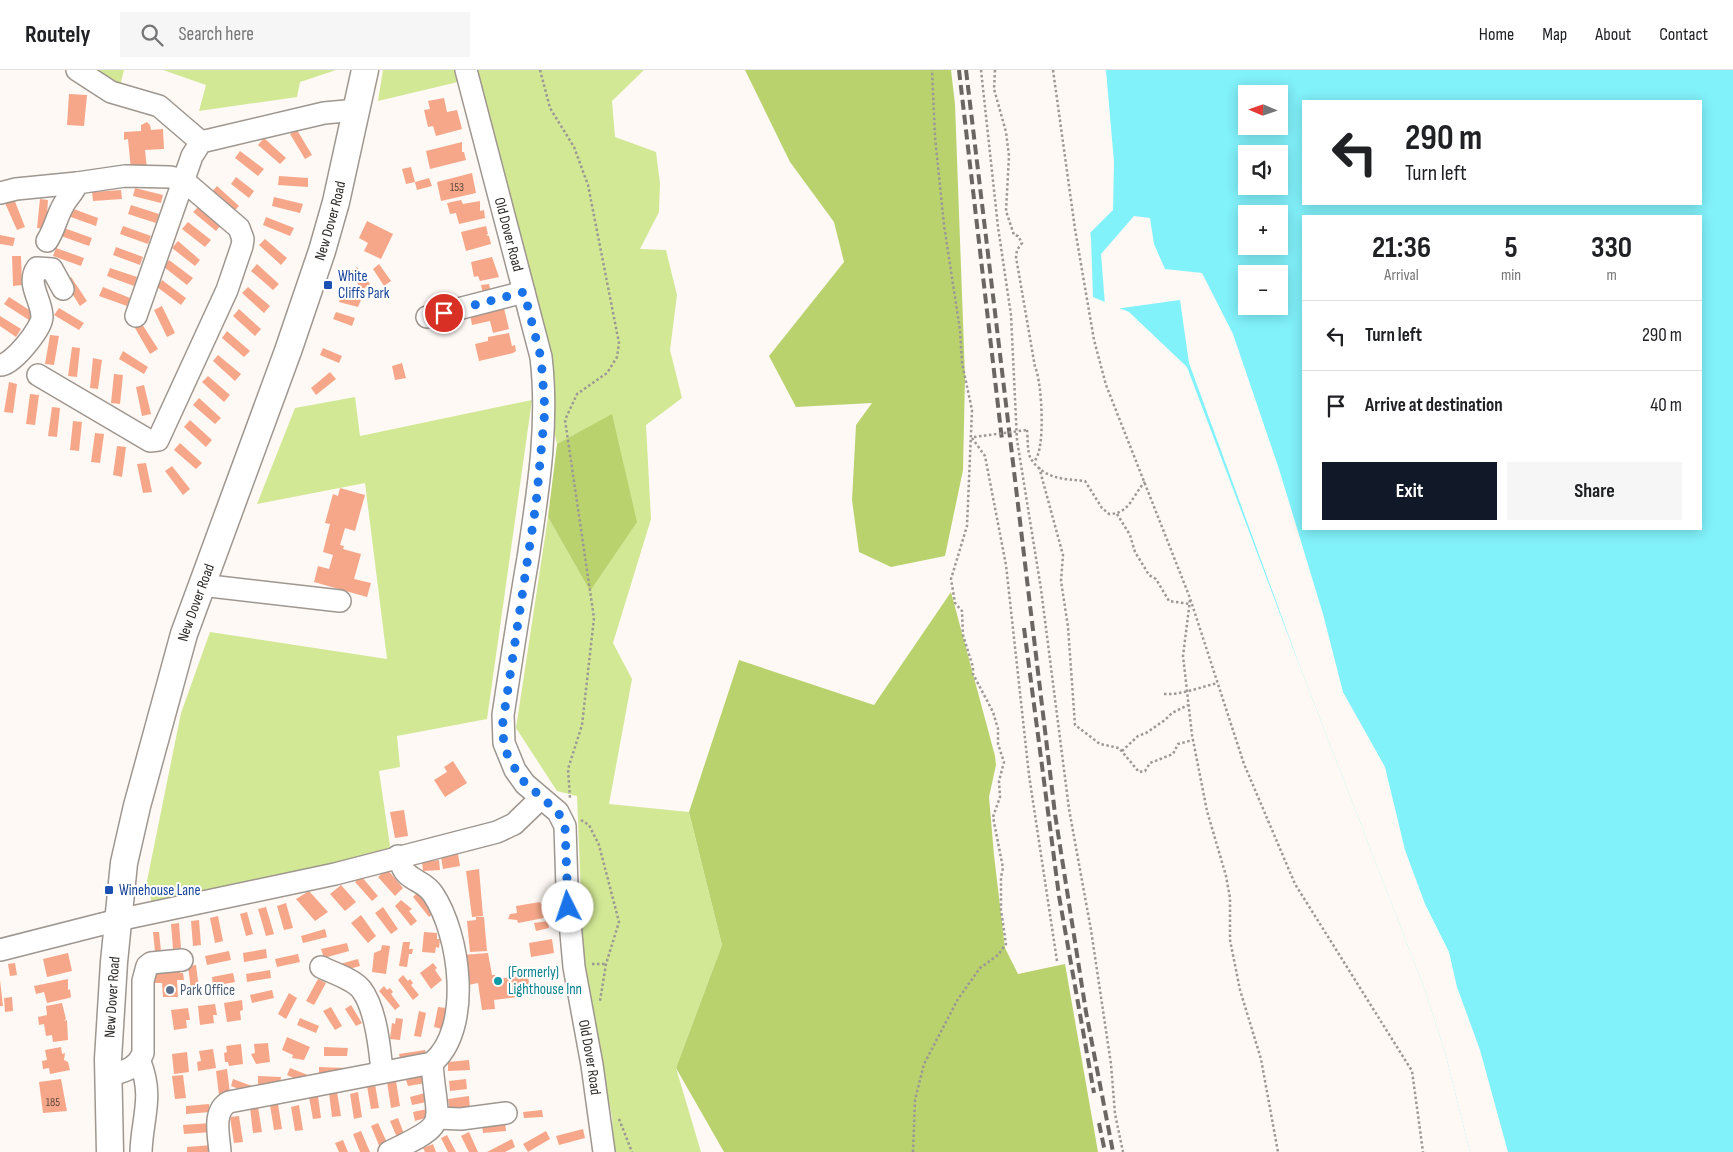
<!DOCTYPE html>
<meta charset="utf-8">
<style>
:root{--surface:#fff;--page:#f6f6f6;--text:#202124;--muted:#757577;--line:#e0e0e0;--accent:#111827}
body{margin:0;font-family:"Sofia Sans Condensed",sans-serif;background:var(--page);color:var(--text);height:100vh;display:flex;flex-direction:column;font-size:19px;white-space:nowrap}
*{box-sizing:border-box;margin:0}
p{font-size:16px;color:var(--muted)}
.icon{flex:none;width:28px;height:28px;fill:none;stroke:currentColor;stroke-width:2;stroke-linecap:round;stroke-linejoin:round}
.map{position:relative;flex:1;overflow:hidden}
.panel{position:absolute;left:1302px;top:145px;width:400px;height:315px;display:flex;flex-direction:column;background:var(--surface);border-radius:0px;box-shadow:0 2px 12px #0003}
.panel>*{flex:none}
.banner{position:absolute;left:1302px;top:30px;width:400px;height:105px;border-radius:0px;box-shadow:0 2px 12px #0003;background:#fff;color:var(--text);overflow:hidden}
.needle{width:32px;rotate:272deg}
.fabs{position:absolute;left:1238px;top:15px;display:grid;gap:10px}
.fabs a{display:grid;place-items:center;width:50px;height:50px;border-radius:0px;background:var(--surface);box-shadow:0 2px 12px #0003;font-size:25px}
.pin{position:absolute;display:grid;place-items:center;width:42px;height:42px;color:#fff;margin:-21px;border:2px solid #fff;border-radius:50%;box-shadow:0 1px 5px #0007}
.me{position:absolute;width:55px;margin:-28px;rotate:356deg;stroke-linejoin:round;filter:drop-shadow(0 0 4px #0008)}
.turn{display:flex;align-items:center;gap:18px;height:105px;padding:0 20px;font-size:22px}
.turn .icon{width:65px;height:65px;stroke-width:2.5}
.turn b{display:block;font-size:35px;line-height:42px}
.eta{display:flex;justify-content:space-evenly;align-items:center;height:85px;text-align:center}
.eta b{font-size:30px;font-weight:700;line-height:35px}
.cta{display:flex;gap:10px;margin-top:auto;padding:10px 20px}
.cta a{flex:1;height:58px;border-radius:0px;background:var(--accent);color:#fff;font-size:20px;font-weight:700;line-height:58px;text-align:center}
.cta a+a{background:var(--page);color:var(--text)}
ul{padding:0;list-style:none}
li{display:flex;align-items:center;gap:15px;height:70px;padding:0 20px;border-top:1px solid var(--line)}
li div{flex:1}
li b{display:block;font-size:19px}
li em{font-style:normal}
header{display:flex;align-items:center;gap:30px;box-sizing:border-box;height:70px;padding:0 25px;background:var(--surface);border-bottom:1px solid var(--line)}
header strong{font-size:24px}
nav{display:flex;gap:28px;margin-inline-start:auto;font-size:18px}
.search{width:350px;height:45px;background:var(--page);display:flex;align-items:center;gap:12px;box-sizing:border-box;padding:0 18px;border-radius:0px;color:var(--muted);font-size:19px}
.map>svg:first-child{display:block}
.green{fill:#d2e895}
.forest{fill:#b9d26e}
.water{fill:#81f1fa;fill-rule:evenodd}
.pier{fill:#fef9f5}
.building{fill:#f7a789}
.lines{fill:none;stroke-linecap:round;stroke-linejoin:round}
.minor-casing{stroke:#9e968f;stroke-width:24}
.major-casing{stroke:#9e968f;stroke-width:29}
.path{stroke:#9c9895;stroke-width:2.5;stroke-dasharray:2.5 2.5;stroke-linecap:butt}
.minor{stroke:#fff;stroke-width:21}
.major{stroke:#fff;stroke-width:26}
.rail{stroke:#6a6663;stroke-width:4;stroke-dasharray:10 5;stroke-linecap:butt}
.path-bridge{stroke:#9c9895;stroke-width:2.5;stroke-dasharray:2.5 2.5;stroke-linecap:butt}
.route{stroke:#1a73e8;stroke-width:9;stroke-dasharray:0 16.2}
.transit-dot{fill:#1a4fb4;stroke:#fff;stroke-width:2}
.culture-dot{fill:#0f9aa8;stroke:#fff;stroke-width:2}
.service-dot{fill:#5c6f8a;stroke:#fff;stroke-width:2}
.labels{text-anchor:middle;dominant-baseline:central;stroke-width:4;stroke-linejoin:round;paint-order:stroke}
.number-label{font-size:12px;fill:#604a40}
.street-label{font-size:15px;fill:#2e2b28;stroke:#fff}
.transit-label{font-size:15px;fill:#164399;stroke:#fff;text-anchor:start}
.culture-label{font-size:15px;fill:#0d838f;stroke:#fff;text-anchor:start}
.service-label{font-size:15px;fill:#4e5e75;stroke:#fff;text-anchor:start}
</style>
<header>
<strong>Routely</strong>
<div class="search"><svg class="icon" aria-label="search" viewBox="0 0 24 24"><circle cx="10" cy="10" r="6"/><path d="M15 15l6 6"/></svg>Search here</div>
<nav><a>Home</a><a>Map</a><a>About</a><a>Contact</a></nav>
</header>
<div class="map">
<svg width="1733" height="1082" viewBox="0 0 1733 1082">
<rect width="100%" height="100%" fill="#fef9f5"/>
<path class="green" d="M91,0H124L120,16Z
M163,0H336L300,12L297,27L199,41L206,15Z
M383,0H455L458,12L378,31Z
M477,0H644L612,31L615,67L656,82L660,113L659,142L640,179L666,180L677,225L670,280L682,328L646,355L651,449L613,573L632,609L609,734L689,742L722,875L676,998L701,1082H614L612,1047L585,921L577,726L557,721L516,658L548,447L590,521L612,345L557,374Z
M355,327L360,366L532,330L487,649L397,666L400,697L379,701L391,783L153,839L147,811L181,643L210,562L387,589L365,413L257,434L295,338Z"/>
<path class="forest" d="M745,0H951L955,34L965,306L963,400L945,486L891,497L859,482L852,430L856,355L872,333L796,337L769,286L844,192L834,152L790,92Z
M612,344L637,452L590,521L548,447L557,374Z
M951,522L995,686L996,695L989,727L994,785L1005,878L1018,904L1065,894L1098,1082H724L676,998L722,875L689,742L739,590L874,635Z"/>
<path class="water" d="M1071,0H1733V1082H1470L1446,986L1425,920L1302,602L1187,297L1129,242L1093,227L1091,169ZM1246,24H1279V56H1246ZM1304,31H1701V134H1304ZM1246,84H1279V116H1246ZM1246,144H1279V176H1246ZM1304,146H1701V459H1304ZM1246,204H1279V236H1246Z"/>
<path class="pier" d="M1068,0H1106L1114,92L1113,140L1088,165Z
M1134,146L1150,148L1154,174L1165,199L1202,203L1233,264L1279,399L1323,544L1343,622L1385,697L1405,780L1425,834L1449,882L1457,917L1480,980L1508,1082H1470L1446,986L1425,920L1302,602L1189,293L1180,230L1115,239L1105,235L1101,184Z"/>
<path class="building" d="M69,24L87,25L84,56L67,55Z
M444,28L447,42L457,40L462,59L436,66L433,56L428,57L424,40L430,39L428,31Z
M147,52L150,55L151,60L163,59L164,79L145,80L147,99L131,100L128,69L124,70V62L141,61V55Z
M297,60L312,85L305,89L290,64Z
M264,68L286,88L280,94L258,75Z
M462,72V82H464L466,90L430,99L426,81Z
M240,81L264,99L258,106L235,88Z
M411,97L415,112L406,114L402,99Z
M472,103L476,123L441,131L437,112Z
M279,106L308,108V117L278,115Z
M236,107L254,121L249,128L231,114Z
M429,108L432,116L417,120L415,112Z
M217,116L239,136L233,142L211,123Z
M135,118L163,125L161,133L133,126Z
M121,120L122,129L93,131L92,122Z
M274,127L303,134L300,143L272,136Z
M14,129L25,157L17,160L5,133Z
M40,129L48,130L46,159L37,158Z
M461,130L463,134L480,131V141L484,140L485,148L459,154L456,143L450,144L447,133Z
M131,135L159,144L156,153L128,144Z
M199,136L222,154L216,161L193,142Z
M71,138L98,148L96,156L68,146Z
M266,147L294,158L290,166L263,155Z
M367,151L393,164L381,189L364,181L368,173L359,168Z
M188,152L211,170L205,177L182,159Z
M123,156L151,166L148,174L120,164Z
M486,156L488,164L486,165L489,166L491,174L466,181L461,162Z
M64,158L92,168L89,176L61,166Z
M0,165L15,168L13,176L0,174Z
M265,169L287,188L281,195L259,175Z
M178,171L200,190L195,196L172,178Z
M116,177L143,187L140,195L113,185Z
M56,178L84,188L81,196L53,186Z
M12,186H21L22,215L13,216Z
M492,187L499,207L480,211L478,206L474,207L471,192Z
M169,190L193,208L187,215L164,197Z
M257,194L279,214L273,220L251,201Z
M379,194L391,211L384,216L373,199Z
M357,197L370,214L362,220L350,202Z
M110,198L137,207L134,216L107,206Z
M71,207L87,231L80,236L64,211Z
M162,210L186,228L181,235L157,217Z
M489,214L492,227L484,228L481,215Z
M103,217L130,228L127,236L99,226Z
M248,217L270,236L264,243L242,223Z
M342,224L361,230L358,237L339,232Z
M9,227L34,243L29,250L4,234Z
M503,234L509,259L493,263L490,251L472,255L470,244Z
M162,236L175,263L167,267L154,240Z
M59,238L84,253L79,260L54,245Z
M239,239L261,259L255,266L233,246Z
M336,242L355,248L352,256L333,249Z
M0,246L21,259L16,267L0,256Z
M142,254L158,279L150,284L135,258Z
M227,261L250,281L244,287L222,268Z
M509,263L512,276L515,275L516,281L513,283L479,291L475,274L488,271V267Z
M50,265L59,266L54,295L45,294Z
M72,277L80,278L77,307L68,306Z
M323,278L342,286L339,293L320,285Z
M123,281L148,297L144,304L119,289Z
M218,285L241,304L235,311L213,291Z
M93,288L102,290L98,319L90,318Z
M402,293L406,308L395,310L392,296Z
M330,302L336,309L316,325L311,318Z
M114,304L123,305L120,334L111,333Z
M208,306L230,325L224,332L202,312Z
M9,312L17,314L13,343L4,342Z
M144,315L151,344L142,346L136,317Z
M30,324L39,325L35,355L26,354Z
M199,328L221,348L215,354L193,335Z
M52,337L60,338L57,367L48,366Z
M190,350L212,370L206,377L184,357Z
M73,351L82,352L79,381L70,380Z
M95,363L104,364L100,393L91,392Z
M180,373L202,393L196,399L174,380Z
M117,376L126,377L122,407L113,405Z
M146,393L152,422L143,423L137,394Z
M172,396L190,419L183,425L165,401Z
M340,418L365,425L355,461L345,458L340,475L344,476L343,479L361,484L354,509L371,513L367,527L314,512L318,496L329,499L333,485L323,482L330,454L325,453L333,424L338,426Z
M453,691L467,713L445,727L434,710L447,702L444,697Z
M404,740L408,766L395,768L390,742Z
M458,784L460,796L443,799L441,787Z
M439,790L440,800L423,801L422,792Z
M387,799L403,818L395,826L378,807Z
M479,799L483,846L472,847L466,801Z
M361,806L378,826L372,831L355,812Z
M341,815L356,832L345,841L330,824Z
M309,821L328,842L315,851L296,829Z
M419,821L435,842L429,847L413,827Z
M401,830L412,839L409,841L417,851L411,856L395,836Z
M540,832L541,834L547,833L549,847L518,853L517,850L508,849L510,844L517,843L516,836Z
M286,833L293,858L284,860L277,836Z
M266,837L274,864L266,866L258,839Z
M383,837L398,859L391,864L375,843Z
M247,842L253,864L246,866L240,844Z
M361,845L376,866L368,873L351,853Z
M218,846L223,871L215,873L210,848Z
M476,847H484L487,881L470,882L467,851L476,850Z
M199,850L201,875L193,876L191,851Z
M548,851L549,858L536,861L534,853Z
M179,853L181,878L173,879L171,854Z
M325,859L327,867L303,873L301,866Z
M153,862H159L161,881L155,882Z
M424,862L437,863V869H440L439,878L436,877L435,883L422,882Z
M552,869L554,883L531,887L529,873Z
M403,872H410L409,879H413L412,884H409L407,897L399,896Z
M347,873L349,881L324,888L321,879Z
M382,875L390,876L386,904L372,902L374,883L381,880Z
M266,879L267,888L244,892L243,883Z
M229,881L231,890L207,895L205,886Z
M68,883L72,901L47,907L43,889Z
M488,883L492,905H495L496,909L528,905L530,921L518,923V927L494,930L495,939L482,940L478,913L468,915L462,885Z
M298,884L300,892L277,897L275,889Z
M358,889L360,896L342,901L340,894Z
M15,893L17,905L10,906L8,894Z
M433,893L437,898L435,900L442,910L431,919L420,903Z
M196,895L199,919L191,920L188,896Z
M180,900V903H183L184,910H177L178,927H163L162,913H155V902Z
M270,900L271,908L247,912L246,904Z
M233,903L235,912L213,916L212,907Z
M403,905L408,911L410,909L413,913L411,915L419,925L413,930L398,910Z
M68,909V920L70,919L71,927L69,928L47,933L44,922L36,924L34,916Z
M318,909L326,913L314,935L306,931Z
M0,910L3,936H0Z
M384,916L387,920L390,918L393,922L391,924L400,936L395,940L379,921Z
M272,920L274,928L252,933L250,925Z
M289,923L297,928L286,949L278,944Z
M12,927L13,941L5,942L4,928Z
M242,930L243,940L240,941L241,950L227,952L224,933Z
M62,933L66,949L64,951L67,950L68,970L53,972L52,965L46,966L44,954L39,955L38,947L47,945L46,936Z
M215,934L217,945H213L214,953L200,955L198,936Z
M351,935L362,953L356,956L345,939Z
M331,937L342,956L335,960L323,941Z
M438,937L446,938L442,959L434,957Z
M188,938L190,950H186L187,958L174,960L171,940Z
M419,941L426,943L421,967L414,966Z
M300,948L319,956L316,963L297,955Z
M396,948L403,949L400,970L390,969L392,953L395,954Z
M287,967L310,977L304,990L292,988L293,985L282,980Z
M268,973L270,992L256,994L251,984L255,983L254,974Z
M241,974L243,994L229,996L228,992H225L224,983L227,982L226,976Z
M61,977L62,984L65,983L64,990L68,992L70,1000L50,1004L49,998L43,999L42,991L47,990L45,980Z
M324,977L348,978L347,986H324Z
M213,979L216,998L198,1001L197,992L201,991L199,981Z
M425,980L427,988L401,993L399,984Z
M187,982L189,1002L174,1004L172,984Z
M469,990L470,1000L448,1001V992Z
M319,997L346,998V1006L319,1005Z
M290,998L308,1005L305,1013L287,1005Z
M227,999L230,1023L219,1025L216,1001Z
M183,1005L186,1028L175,1029L172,1006Z
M258,1006L281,1007L280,1015L258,1014Z
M425,1006L426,1013L408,1016L406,1010Z
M61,1009L67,1041L43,1043L39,1012Z
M233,1009L252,1016L249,1023L231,1016Z
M466,1009L467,1019L450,1021L449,1011Z
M396,1011L400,1036L391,1038L387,1012Z
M375,1014L379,1038L371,1039L367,1016Z
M337,1022L341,1046L332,1047L329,1023Z
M358,1022L362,1047L354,1049L350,1024Z
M425,1023L427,1032L412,1035L410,1027Z
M318,1026L321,1048L313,1049L309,1027Z
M469,1026L470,1039L450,1042L448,1029Z
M209,1034L210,1042L186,1044V1036Z
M278,1034L282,1059L274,1060L270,1035Z
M299,1035L303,1060L295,1061L291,1037Z
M258,1037L262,1062L253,1063L250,1038Z
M427,1039L429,1047L415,1051L413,1042Z
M542,1040L543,1047L524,1048L523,1042Z
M239,1046L243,1072L234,1073L230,1047Z
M398,1048L406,1069L399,1072L390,1051Z
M505,1052L506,1061L483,1063L482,1054Z
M211,1053L212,1062L184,1064L183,1055Z
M378,1053L389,1077L381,1080L371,1056Z
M583,1059L585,1068L559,1075L556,1066Z
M361,1061L370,1082H360L353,1064Z
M546,1061L550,1069L528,1082L523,1074Z
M469,1062L478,1082H469L461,1066Z
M447,1065L456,1082H448L441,1068Z
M512,1069L515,1077L505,1082H487Z
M343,1070L348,1082H339L335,1073Z
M433,1074L436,1082H425L423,1078Z
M212,1075L213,1082H187V1077Z"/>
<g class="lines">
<g class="minor-casing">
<g id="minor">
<path d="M77,0L111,22L159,36L201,72"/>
<path id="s1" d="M466,0L541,287C549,355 538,421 528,488C519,540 511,593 503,645L504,673L515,700L525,714L558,742L565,756L567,818L574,897L592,995L604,1082"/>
<path d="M0,123L16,119L77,113L125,106L170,107L183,110L239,158L243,169L242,176L227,220L158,370L150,371L38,305"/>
<path d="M47,171C55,159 57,145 64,134C68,126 74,123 77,113"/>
<path d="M136,246L192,86L201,72L324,43L357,40"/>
<path d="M427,247L524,222"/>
<path d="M0,295C12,296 42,258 42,247C42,230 26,214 37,198L52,199L63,219"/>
<path d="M201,515L340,531"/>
<path d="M0,880L118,850L335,804L497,762L514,754L541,728"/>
<path d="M321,897C333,903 353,909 361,919C376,938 380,979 382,1002"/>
<path d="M140,992C154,1027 142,1048 141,1082"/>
<path d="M108,1006C124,1001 137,999 143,983V911L147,896L151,893L182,890"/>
<path d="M437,1048L461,1049L506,1043"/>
<path d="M220,1082C219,1066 212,1041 229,1032L432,993C473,959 460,864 433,824C425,812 415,812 406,803C402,799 400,792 398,786"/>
<path d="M389,1082C453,1052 436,1056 432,993"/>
</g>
</g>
<g class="major-casing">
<g id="major">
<path id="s2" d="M110,1082L108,989L114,892L124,793L137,736L184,564L288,281L322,181L336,132L365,0"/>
</g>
</g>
<path class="path" d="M540,0L550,38L574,77L588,115L619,273L617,287L607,303L577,324L565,350L594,548L582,655L568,699L570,728
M981,0L998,157L1011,245L1017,370L1041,519L1069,739L1091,860L1111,994L1115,1044L1123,1082
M995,0L994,19L1006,62L1009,86L1006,141L1014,165L1018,166L1022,173L1017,180L1016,187L1035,297C1042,310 1046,383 1034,391
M1053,0L1075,159L1094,270L1106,315L1190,528L1244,694L1295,814L1412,1001L1423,1082
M1027,360C1028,368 1027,383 1031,389C1044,409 1063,409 1085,411L1102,438L1109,444C1130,444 1133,424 1145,412
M972,368L985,386L1006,495L1029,705L1057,891
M1039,397L1063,485L1061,511L1068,557L1075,655L1100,674L1119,678L1139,702L1145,701L1150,693L1173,684L1178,674L1193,670
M1117,444L1130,465L1135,482L1149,505L1156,509L1169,531L1190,534
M1190,530L1183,586L1192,665L1207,741L1226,806L1230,828V870L1240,920L1261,989L1278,1082
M1164,624C1182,625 1200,617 1218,613
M1122,681L1138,666L1146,663L1165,650L1172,643L1188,635
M581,750L589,755L599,775L619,852L606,894L600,931
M592,894H606
M619,1049L632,1082
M913,1082L915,1030L924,994L958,929L980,898L998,885L1006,874L1001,840V807L1003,798L993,747L1000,727L999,711L1004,692L998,674V659L993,642L973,604V597L963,565L962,541L955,533L951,509L967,456L972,340L962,293L960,260L944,155L935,67L932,0"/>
<use href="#minor" class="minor"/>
<use href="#major" class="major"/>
<path class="rail" d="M959,0L1002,370
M966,0L1055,744L1086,942L1113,1082
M1024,558L1059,826L1094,1023
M1099,1053L1105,1082"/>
<path class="path-bridge" d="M974,367L1027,360"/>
</g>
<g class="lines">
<path class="route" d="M444,243L524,222L541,288L545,340L536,434L502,658L505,680L520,708L558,742L565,756L568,837"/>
</g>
<g class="transit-dot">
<rect x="323" y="210" width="10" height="10" rx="2.5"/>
<rect x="104" y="815" width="10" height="10" rx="2.5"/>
</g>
<circle class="culture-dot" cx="498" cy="911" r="5"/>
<circle class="service-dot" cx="170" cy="920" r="5"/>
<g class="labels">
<g class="number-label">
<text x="457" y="117">153</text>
<text x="53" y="1032">185</text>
</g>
<g class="street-label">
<text stroke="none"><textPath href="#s2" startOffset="965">New Dover Road</textPath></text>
<text stroke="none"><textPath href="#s1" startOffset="170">Old Dover Road</textPath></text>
<text stroke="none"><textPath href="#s2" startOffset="560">New Dover Road</textPath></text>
<text stroke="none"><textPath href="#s2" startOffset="155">New Dover Road</textPath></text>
<text stroke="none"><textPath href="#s1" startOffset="1024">Old Dover Road</textPath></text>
</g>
<g class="transit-label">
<text x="338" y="206">White<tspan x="338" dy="17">Cliffs Park</tspan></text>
<text x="119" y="820">Winehouse Lane</text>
</g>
<g class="culture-label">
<text x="508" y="902">(Formerly)<tspan x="508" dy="17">Lighthouse Inn</tspan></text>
</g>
<g class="service-label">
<text x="180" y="920">Park Office</text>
</g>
</g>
</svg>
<div class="fabs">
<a><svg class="needle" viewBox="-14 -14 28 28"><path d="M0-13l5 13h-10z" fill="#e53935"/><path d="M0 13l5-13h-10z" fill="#757577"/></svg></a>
<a><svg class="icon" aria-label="sound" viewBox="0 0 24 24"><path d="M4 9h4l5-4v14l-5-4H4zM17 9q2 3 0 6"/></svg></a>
<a>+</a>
<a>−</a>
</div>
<div class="pin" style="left:444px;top:243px;background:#d93025"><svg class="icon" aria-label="arrive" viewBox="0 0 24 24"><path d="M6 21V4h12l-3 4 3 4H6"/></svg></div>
<svg class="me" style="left:568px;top:837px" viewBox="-20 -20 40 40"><circle r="19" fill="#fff"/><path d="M0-13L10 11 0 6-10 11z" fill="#1a73e8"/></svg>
<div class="banner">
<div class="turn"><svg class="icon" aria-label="left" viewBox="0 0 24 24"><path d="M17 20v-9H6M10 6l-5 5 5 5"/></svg><div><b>290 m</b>Turn left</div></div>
</div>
<section class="panel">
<div class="eta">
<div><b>21:36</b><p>Arrival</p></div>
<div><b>5</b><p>min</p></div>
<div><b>330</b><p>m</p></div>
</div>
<ul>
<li><svg class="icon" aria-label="left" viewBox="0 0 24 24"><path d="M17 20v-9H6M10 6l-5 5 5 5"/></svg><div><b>Turn left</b></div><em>290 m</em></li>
<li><svg class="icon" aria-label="arrive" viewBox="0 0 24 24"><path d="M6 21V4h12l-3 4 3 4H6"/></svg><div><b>Arrive at destination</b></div><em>40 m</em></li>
</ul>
<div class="cta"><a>Exit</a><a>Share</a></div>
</section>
</div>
